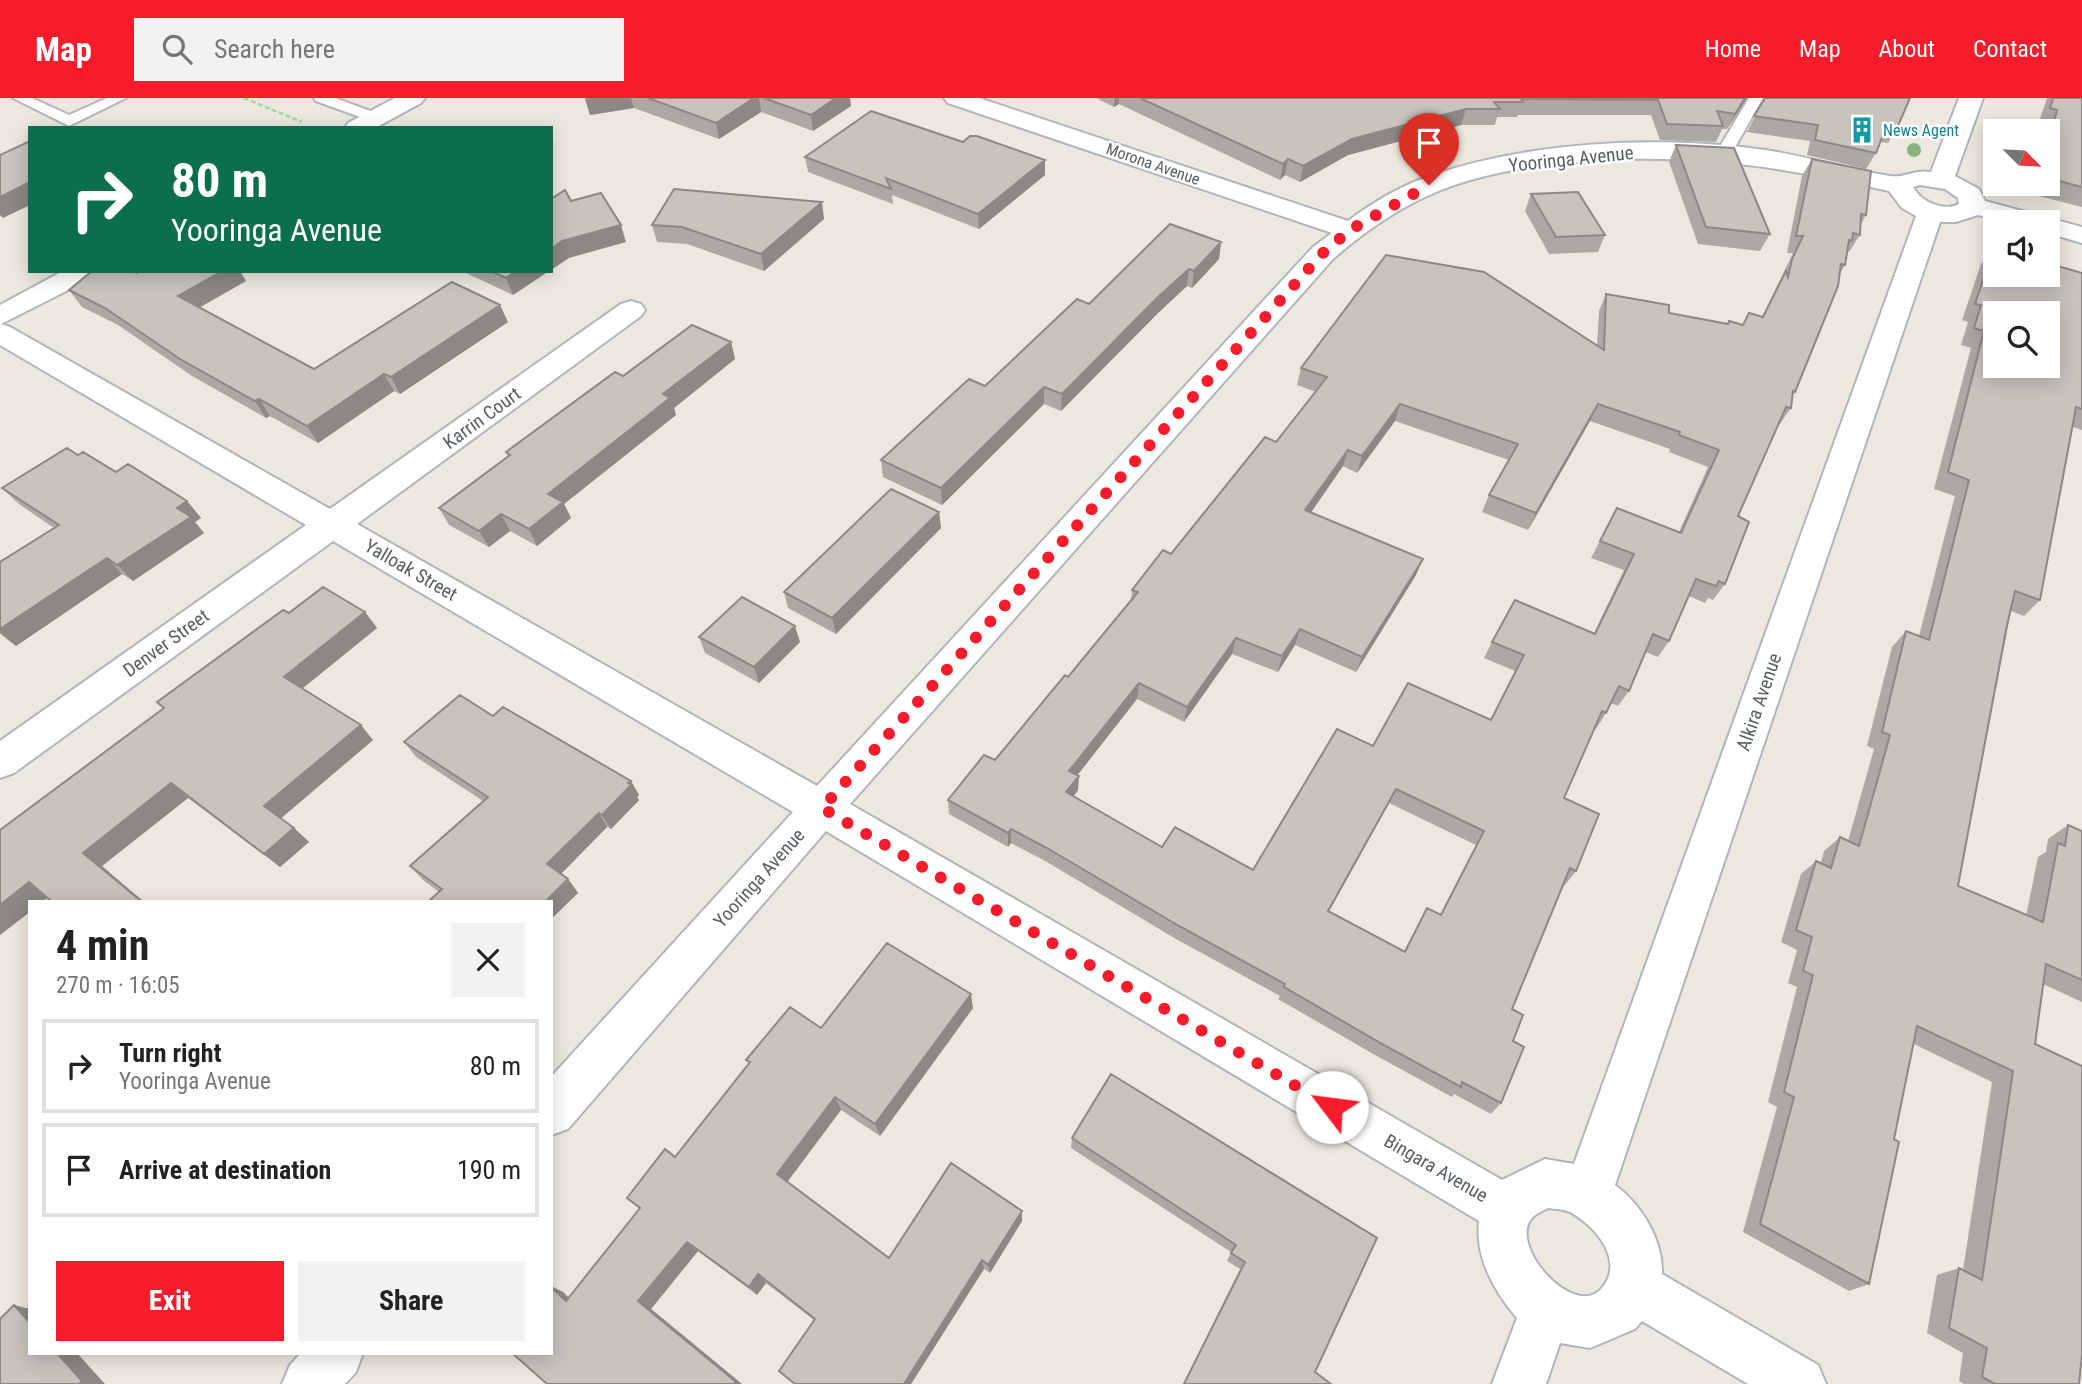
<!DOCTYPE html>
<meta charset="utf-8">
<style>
:root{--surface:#fff;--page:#f2f2f2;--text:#222;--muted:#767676;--line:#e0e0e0;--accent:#f71c2b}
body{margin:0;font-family:"Roboto Condensed",sans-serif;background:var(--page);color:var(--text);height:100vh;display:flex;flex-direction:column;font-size:26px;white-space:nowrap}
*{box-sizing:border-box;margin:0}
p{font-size:23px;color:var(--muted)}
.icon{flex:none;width:38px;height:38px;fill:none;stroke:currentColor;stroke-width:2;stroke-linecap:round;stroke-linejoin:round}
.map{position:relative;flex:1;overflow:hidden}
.drawer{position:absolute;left:28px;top:802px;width:525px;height:455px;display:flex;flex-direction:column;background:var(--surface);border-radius:0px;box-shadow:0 4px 18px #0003}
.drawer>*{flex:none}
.guide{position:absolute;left:28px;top:28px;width:525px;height:147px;border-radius:0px;box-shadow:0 4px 18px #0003;background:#0b6e4f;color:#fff;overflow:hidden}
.needle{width:46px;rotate:114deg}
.buttons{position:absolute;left:1983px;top:21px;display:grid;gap:14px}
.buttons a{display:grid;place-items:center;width:77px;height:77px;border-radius:0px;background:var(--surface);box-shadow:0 4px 18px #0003;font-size:35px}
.pin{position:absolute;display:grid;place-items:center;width:60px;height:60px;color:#fff;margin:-72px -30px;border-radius:50% 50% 50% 0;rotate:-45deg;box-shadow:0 0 7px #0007}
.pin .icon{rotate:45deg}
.me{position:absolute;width:77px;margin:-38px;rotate:300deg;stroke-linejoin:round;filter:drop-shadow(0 0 5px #0008)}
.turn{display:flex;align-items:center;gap:24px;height:147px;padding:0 28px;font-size:32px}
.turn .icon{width:91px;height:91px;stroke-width:2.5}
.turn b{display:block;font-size:49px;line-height:60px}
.round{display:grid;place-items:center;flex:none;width:74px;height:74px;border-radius:0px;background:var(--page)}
.summary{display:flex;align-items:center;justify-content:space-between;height:119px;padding:0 28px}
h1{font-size:42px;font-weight:700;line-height:52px}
.primary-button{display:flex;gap:14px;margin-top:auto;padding:14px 28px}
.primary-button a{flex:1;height:80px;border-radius:0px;background:var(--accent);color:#fff;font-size:28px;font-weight:700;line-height:80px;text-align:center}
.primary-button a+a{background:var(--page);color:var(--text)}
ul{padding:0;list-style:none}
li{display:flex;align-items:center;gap:21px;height:94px;margin:0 14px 10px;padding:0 14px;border:4px solid var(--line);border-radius:0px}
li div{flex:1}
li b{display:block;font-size:26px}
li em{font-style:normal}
header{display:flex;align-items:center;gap:42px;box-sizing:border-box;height:98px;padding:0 35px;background:var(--accent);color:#fff}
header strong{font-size:33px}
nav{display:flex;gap:38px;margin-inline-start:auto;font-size:24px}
.search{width:490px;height:63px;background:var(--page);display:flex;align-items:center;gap:18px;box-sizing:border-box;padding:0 24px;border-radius:0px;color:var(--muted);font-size:26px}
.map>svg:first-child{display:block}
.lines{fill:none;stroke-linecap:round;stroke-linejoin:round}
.service-casing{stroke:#b1b5b9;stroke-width:4}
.minor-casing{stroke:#b1b5b9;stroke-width:4}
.path{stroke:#9bdaa2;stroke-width:2.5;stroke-dasharray:5 2.5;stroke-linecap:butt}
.service{fill:#fff;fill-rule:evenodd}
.minor{fill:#fff;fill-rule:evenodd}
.tree{fill:#88b27e}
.wall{fill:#aca8a3;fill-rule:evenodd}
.shaded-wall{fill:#8c8884}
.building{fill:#c8c3bd;stroke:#8c8884;stroke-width:2;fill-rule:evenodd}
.route{stroke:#f71c2b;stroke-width:12;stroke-dasharray:0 21.6}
.labels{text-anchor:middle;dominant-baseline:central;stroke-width:5;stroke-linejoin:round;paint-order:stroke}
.far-culture-label{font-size:16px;fill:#0d838f;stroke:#fff;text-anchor:start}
.far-street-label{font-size:16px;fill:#585e62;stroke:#fff}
.street-label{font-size:19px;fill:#585e62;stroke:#fff}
</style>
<header>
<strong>Map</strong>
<div class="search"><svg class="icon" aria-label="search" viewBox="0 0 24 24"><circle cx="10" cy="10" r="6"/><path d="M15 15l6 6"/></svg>Search here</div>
<nav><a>Home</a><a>Map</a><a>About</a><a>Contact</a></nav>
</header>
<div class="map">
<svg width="2082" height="1286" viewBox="0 0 2082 1286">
<rect width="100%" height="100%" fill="#ede8df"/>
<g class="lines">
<g class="service-casing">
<path id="service" d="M13,0H32L69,17L107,0H126L69,28Z
M314,0H335L381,17L384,20L381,23H371L316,3Z
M1749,0H1763L1730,58H1718L1716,55Z"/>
</g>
<g class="minor-casing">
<path id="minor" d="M395,0H425L421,5L375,30H345L348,25Z
M944,0H979L1348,123C1372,105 1399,89 1427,79C1530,43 1658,37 1765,52C1807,58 1848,72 1890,78C1904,80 1916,71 1931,74L1959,0H1983L1955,78L1979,91L1985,103L2082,129V145L2048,135V124H2006L1978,117L1956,124H1940L1615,1087C1642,1107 1663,1142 1662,1176L1818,1267L1826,1286H1748L1642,1223L1635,1231L1590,1250L1560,1245L1546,1286H1492L1517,1220C1494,1193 1475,1160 1479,1123L826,733L568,1031L551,1037V979L793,714L333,443L14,675L0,680V643L306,427L0,247V207L63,173H98L94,179L1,226L10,229L330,411L621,206L631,203L641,206L645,212L641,218L357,426L817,688L1313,149L1332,135L948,5ZM1626,61C1722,59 1796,72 1889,93L1902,110L1916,118L1574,1066L1545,1061L1502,1082L850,706L1333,161C1365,133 1401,108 1441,92C1498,69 1565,64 1626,61ZM1920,87L1945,91L1958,100L1959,106C1944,114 1921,104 1913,89ZM1548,1110C1555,1111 1563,1111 1570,1114C1596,1128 1626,1164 1601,1191C1573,1222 1504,1144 1534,1118C1538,1115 1544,1112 1548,1110Z
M301,1255H363L356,1274L345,1286H282L290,1267Z"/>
</g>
<path class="path" d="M244,0L302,24"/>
<use href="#service" class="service"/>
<use href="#minor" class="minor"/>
</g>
<circle class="tree" cx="1914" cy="52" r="7"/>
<path class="wall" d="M585,0H850L851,8L813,33L761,14L719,41L634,10L590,17Z
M1096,0H1747L1727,31H1722L1716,44L1660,42L1651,17H1518L1517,19H1497L1495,27H1461L1348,57L1300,84L1285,77L1280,82L1119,6L1114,9Z
M1765,0L1897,30L1888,45L1881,44L1876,55L1866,71L1807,57L1810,43L1747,34Z
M2047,0H2082V109L2035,97L2038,86H2048V33H2044L2045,29L2038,27Z
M1676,47L1770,136L1760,153L1698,146L1669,64Z
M805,59L1045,77L979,131L892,97L893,106L808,74Z
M1812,61L1866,117L1861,126L1860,137L1849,154L1847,153L1845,167L1840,175L1795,294L1792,298L1791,310L1779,327H1778L1738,418L1725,486L1713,502L1708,500L1705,505L1689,498L1669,543L1658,559L1646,554L1629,593L1618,608L1611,605L1606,615L1596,631L1594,630L1564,700L1576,773L1565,787L1563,786L1512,911L1513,943L1501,1005L1491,1016L1454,996L1452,999L1375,957L1278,901L1280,898L1176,841L1047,764L1011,745L1008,749L949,716L948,702L995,662L1068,579L1131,503L1132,492L1171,456L1276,344L1316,294L1297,287L1301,270L1597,248L1599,213L1606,196L1669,215L1727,226L1743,227L1762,219L1793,155H1787L1802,78ZM1395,323L1509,362L1489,397L1482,414L1528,432L1590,323L1670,351L1669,354L1708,369L1679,434L1617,410L1591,460L1624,472L1594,535L1492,544L1484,560L1515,573L1491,622L1373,648L1253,772L1162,749L1074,698L1078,692L1077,677L1137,601L1184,624L1232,556L1278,574L1295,547L1356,574L1416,477L1311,414L1343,368L1357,375ZM1389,705L1476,747L1440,817L1427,810L1404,853L1329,813Z
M1531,96L1605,137L1598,154L1549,156L1525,113Z
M824,121L764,173L687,146L657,144L652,127Z
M1221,144L1219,161L1192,190L1187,188L1157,216L1061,313L1044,306L942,407L883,379L881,362L985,288L1089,206Z
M1994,150L2082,175V332L2073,329L2040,502L2024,518L2011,513L1958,788L2026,818L2038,759L2046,754L2048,741L2068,727L2082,733V904L2043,886L2035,946L2079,1286H1964L1959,1283L1963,1255L1927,1235L1937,1177L1959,1170L1963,1172L1992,984L1914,946L1894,1041L1869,1186L1849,1193L1743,1134L1777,1009L1768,1004L1797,889L1788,885L1797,852L1781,844L1801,776L1816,763L1821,765L1824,753L1840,739L1848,743L1874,651L1867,648L1892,549L1906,533L1919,538L1955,398L1934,391L1971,250L1961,247L1968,224L1962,222L1981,166Z
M465,173H549L513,197L466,175Z
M137,175L246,183L200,209L314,271L508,224L400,296L394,293L318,345L270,318L266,320L192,278L118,227L82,209L69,192Z
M731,244L735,261L674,310L676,317L564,406L571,420L537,448L510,433L489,449L449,427L439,410L508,359L506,354L623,278Z
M78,357L187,403L201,420L195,424L204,435L133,483L122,476L16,548L0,536V464L54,430L19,406L2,390Z
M939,414L941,430L836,536L788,510L784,494Z
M365,514L377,530L303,590L373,642L281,720L294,730L309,744L280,769L188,700L102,768L163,610L157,604L289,515Z
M699,539L800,544L759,585L705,555Z
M493,618L639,697L637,699L639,702L611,731L607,729L561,776L568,781L578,795L551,821V803L439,794L423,782L410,768L483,703L416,659L404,644Z
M973,910L880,1038L841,1012L787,1084L889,1160L1022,1113V1123L990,1175L984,1171L911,1286H795L814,1222L766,1185L757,1197L698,1153L651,1211L742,1286H547L563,1194L569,1200L640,1111L627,1100L675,1059L749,966L746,962L821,930Z
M1072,1040L1377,1140L1315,1274L1331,1286H1183L1240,1171L1227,1163L1231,1154L1071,1050Z"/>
<path class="shaded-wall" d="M589,0H631L634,10L590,17L585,1Z
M754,0H759L761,14L719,41L716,25Z
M836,0H850L851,8L813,33L811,17Z
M1115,0H1119V6L1114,9Z
M1745,0H1747L1727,31L1735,16Z
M1466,11L1461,27L1348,57L1300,84L1303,68L1352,41Z
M1288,61L1285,77L1280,82L1283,66Z
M1045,62V77L979,131L978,116Z
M30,84V107L3,120L0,117V99Z
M822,104L824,121L764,173L761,156Z
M621,127L626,144L569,160L551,172V151L562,143Z
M1221,144L1219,161L1192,190L1194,173Z
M1189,171L1187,188L1157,216L1061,313L1062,296L1158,199Z
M222,173H240L246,183L190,215L178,198Z
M516,173H549L513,197L506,180Z
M500,207L508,224L400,296L391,279Z
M731,244L735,261L674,310L676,317L564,406L571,420L537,448L529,431L548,396L663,296Z
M384,276L394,293L318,345L307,328Z
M1044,289V306L942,407L941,390Z
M259,301L270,318L266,320L255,303Z
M1400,306L1395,323L1357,375L1362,358Z
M1598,306L1590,323L1528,432L1536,415Z
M1348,352L1343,368L1301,429L1305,412Z
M187,403L201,420L195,424L204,435L133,483L117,467L177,410Z
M939,414L941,430L836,536L832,520Z
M501,416L510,433L489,449L479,433Z
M107,460L122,476L16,548L0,534V531Z
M1423,461L1416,477L1356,574L1362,559Z
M365,514L377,530L298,594L284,579Z
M795,528L800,544L759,585L754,569Z
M1300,531L1295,547L1278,574L1282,558Z
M1236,540L1232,556L1184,624L1187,609Z
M1139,585L1137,601L1069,688V673Z
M361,627L373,642L279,722L264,708Z
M1079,678L1078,692L1066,709V694Z
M631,683L639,697L637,699L639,702L611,731L602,717Z
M171,685L188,700L102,768L143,803H141L83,755Z
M1396,691L1389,705L1322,826L1328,813Z
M599,715L607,729L557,780L547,766Z
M294,730L309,744L280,769L264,756Z
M1011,731V745L1008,749V735Z
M568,781L578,795L551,821V803H546Z
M29,784L50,798L43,803H30V814L0,837V807Z
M971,896L973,910L880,1038L875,1026Z
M835,999L841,1012L785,1087L777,1076Z
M1022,1113V1123L990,1175L988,1167Z
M687,1144L698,1153L651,1211L742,1286H734L638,1203Z
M982,1162L984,1171L911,1286H904Z
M758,1176L766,1185L757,1197L749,1189Z
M551,1188L563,1194L580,1211L566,1203L551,1189Z
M14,1207L30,1211V1225Z
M57,1255H77L105,1286H79Z"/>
<path class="building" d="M648,0H754L716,25Z
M764,0H836L811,17Z
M1140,0H1745L1735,16L1717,13L1723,28L1667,26L1658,2L1521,1L1523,4H1494L1500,11H1466L1352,41L1303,68L1288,61L1283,66Z
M1765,0H1910L1897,30L1887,27L1876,55L1815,42L1818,27L1754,18Z
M2053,0H2082V89L2048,80L2052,60L2048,59V47L2057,12L2050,10Z
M871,13L963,44L970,38H977L1045,62L978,116L886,80L891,91L805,59Z
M30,43V84L0,99V57Z
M1676,47L1734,50L1770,136L1706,129Z
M1812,61L1871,73L1866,117L1861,116L1860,137L1853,135L1852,143L1849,142L1845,167L1841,166L1838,188L1795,294L1793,293L1791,310L1786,309L1738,418L1749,424L1725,486L1719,483L1716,488L1696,481L1669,543L1653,536L1629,593L1619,588L1606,615L1602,613L1564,700L1599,716L1576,773L1570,770L1512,911L1523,917L1513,943L1524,949L1501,1005L1462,984L1461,989L1382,946L1284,889L1285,886L1179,828L1047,750L1011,731L1008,735L948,702L984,657L995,662L1065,577L1068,579L1138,494L1132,492L1163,452L1171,456L1265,339L1276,344L1327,279L1301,270L1386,157L1484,174L1604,252L1606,196L1669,207V215L1728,226L1729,223L1743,227L1749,215L1763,219L1786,173L1788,179L1792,161L1803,138H1796ZM1400,306L1518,346L1489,397L1536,415L1598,306L1680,334L1679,337L1719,352L1681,435L1617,410L1600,443L1634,456L1595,536L1515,502L1492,544L1524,557L1491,622L1408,585L1373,648L1337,631L1253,772L1175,729L1162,749L1066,694L1079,678L1069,673L1139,585L1187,609L1236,540L1282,558L1300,531L1362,559L1423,461L1305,412L1348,352L1362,358ZM1396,691L1484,733L1441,817L1427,810L1405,854L1328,813Z
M674,91L822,104L761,156L682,129L652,127Z
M565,92L571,103L601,95L621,127L562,143L551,151V101Z
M1578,94L1605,137L1556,139L1531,96Z
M1170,126L1221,144L1194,173L1189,171L1158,199L1062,296L1044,289L941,390L881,362L969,281L985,288L1077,201L1089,206Z
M1994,150H1995V177H2048V165L2082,175V311L2076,309L2040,502L2015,493L2007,527L1958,788L2043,824L2058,745L2065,748L2068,727L2082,733V882L2046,866L2035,946L2082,968V1256L2079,1286H1995L1982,1279L1987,1250L1949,1230L1959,1170L1982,1182L2013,973L1917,928L1894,1041L1899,1044L1869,1186L1760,1126L1794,999L1784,994L1813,877L1803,873L1812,839L1796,832L1816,763L1831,770L1840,739L1859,748L1890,637L1882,634L1906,533L1929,542L1969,382L1948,374L1984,233L1974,230L1981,207L1975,206ZM1995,215H2048V268H1995Z
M92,173H132L137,175L140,173H222L178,198L314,271L452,184L500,207L391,279L384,276L307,328L259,301L255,303L180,261L105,210L69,192Z
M491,173H516L506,180Z
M692,227L731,244L663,296L670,300L548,396L563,404L529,431L501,416L479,433L439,410L510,357L506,354L615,274L623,278Z
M67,350L78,357L83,354L116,374L128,366L187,403L177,410L191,419L117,467L107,460L0,531V464L59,427L2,390Z
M891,391L939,414L832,520L784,494Z
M323,489L365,514L284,579L361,627L264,708L294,730L264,756L171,685L83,755L141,803H51L29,784L0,807V732L164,610L157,604L283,512L289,515Z
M742,499L795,528L754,569L699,539Z
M460,597L493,618L503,609L631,683L628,685L631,687L602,717L599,715L547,766L568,781L546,803H429L442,791L410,768L488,699L404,644Z
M887,845L971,896L875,1026L835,999L777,1076L889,1160L951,1065L1022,1113L988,1167L982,1162L904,1286H795L779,1273L815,1221L758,1176L749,1189L687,1144L638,1203L736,1284L734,1286H547L512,1255H551V1189L566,1203L640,1110L627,1100L665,1051L675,1059L750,964L746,962L790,909L821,930Z
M1111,976L1377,1140L1315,1274L1331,1286H1184L1245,1164L1231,1155L1236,1147L1072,1040Z
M14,1207L30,1225V1255H57L82,1283L79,1286H0V1221Z"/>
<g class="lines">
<path class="route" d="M1332,1009L822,710L1323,155L1350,132L1429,87"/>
</g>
<defs>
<g id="building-bare" transform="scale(2.1)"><path d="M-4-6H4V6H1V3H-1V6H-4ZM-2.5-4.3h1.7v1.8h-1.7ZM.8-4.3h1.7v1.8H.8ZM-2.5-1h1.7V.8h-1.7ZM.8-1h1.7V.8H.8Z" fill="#0f9aa8" stroke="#fff" stroke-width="2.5" paint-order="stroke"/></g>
</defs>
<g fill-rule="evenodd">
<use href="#building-bare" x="1862" y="32"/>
</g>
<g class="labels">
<g class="far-culture-label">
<text x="1883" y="32">News Agent</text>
</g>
<g class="far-street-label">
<text transform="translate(1153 66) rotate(19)">Morona Avenue</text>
</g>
<g class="street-label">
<text transform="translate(1571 61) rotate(-6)">Yooringa Avenue</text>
<text transform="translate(482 320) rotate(-36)">Karrin Court</text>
<text transform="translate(411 472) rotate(30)">Yalloak Street</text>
<text transform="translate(166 545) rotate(-36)">Denver Street</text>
<text transform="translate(1759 604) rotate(-71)">Alkira Avenue</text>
<text transform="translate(759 780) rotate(-48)">Yooringa Avenue</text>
<text transform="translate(1436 1070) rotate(30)">Bingara Avenue</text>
</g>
</g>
</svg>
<div class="buttons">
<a><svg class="needle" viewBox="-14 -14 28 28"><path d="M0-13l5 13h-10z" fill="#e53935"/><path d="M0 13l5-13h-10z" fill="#767676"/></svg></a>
<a><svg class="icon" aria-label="sound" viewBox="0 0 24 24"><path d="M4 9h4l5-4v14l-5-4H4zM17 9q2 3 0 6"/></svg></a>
<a><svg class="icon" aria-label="search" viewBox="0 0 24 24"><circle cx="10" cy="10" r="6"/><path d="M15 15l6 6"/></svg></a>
</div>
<div class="pin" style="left:1429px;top:87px;background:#d93025"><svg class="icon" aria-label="arrive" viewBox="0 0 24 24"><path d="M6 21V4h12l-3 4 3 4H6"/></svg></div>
<svg class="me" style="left:1332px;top:1009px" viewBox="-20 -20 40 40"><circle r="19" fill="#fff"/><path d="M0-13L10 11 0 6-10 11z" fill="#f71c2b"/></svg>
<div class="guide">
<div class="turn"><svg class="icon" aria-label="right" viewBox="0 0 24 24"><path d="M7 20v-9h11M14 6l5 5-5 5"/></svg><div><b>80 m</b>Yooringa Avenue</div></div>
</div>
<section class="drawer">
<div class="summary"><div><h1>4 min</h1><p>270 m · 16:05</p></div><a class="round"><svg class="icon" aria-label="close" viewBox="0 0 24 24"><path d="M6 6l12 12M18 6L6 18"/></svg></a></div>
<ul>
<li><svg class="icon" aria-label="right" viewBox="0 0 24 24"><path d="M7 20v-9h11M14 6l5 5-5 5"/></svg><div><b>Turn right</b><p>Yooringa Avenue</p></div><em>80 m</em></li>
<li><svg class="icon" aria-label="arrive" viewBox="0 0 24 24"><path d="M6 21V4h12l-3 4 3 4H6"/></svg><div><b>Arrive at destination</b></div><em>190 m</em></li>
</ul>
<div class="primary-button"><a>Exit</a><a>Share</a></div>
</section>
</div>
